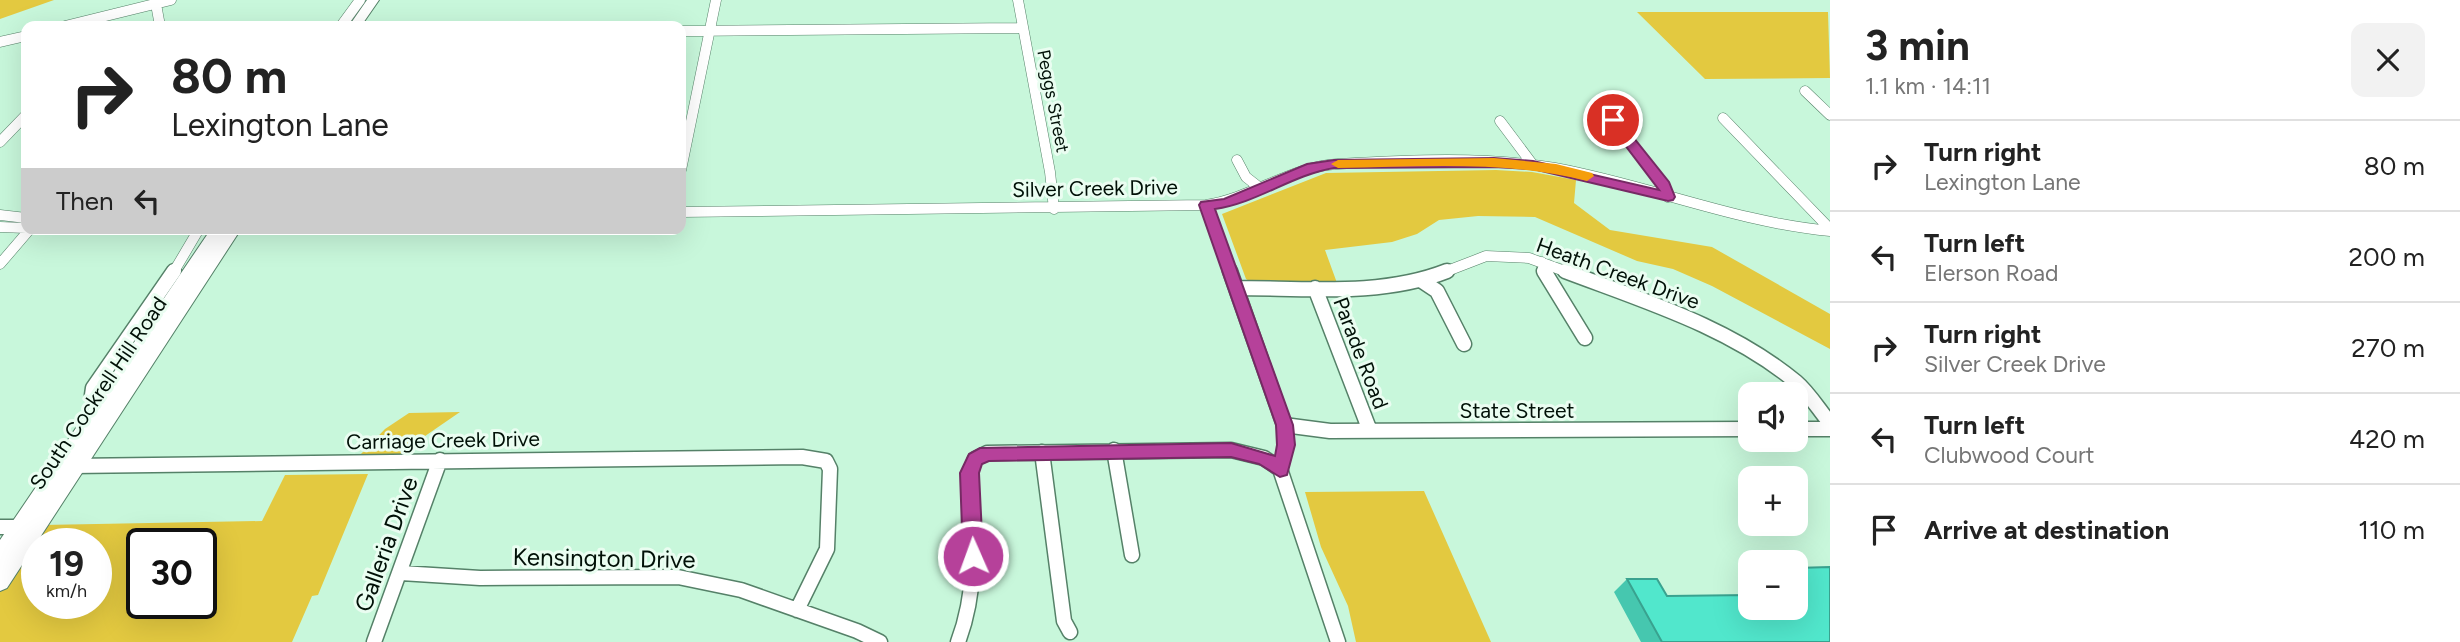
<!DOCTYPE html>
<meta charset="utf-8">
<style>
:root{--surface:#fff;--page:#f2f2f2;--text:#222;--muted:#767676;--line:#e0e0e0}
body{margin:0;font-family:Figtree,sans-serif;background:var(--page);color:var(--text);height:100vh;display:flex;flex-direction:column;font-size:26px;white-space:nowrap}
*{box-sizing:border-box;margin:0}
p{font-size:23px;color:var(--muted)}
.icon{flex:none;width:38px;height:38px;fill:none;stroke:currentColor;stroke-width:2;stroke-linecap:round;stroke-linejoin:round}
.map{position:relative;flex:1;overflow:hidden}
.side{display:flex;flex-direction:column;background:var(--surface);width:630px}
.side>*{flex:none}
.hud{position:absolute;left:21px;top:21px;width:665px;height:214px;border-radius:14px;box-shadow:0 7px 28px #0002;background:#fff;color:var(--text);overflow:hidden}
.fabs{position:absolute;left:1738px;top:382px;display:grid;gap:14px}
.fabs a{display:grid;place-items:center;width:70px;height:70px;border-radius:14px;background:var(--surface);box-shadow:0 7px 28px #0002;font-size:35px}
.speed{position:absolute;left:21px;top:528px;display:flex;gap:14px;font-size:35px;font-weight:700;text-align:center}
.speed>*{display:grid;place-content:center;width:91px;height:91px;border-radius:50%;background:var(--surface);box-shadow:0 7px 28px #0002;line-height:1}
.speed small{font-size:18px;font-weight:400}
.speed .limit{border:4px solid #111;border-radius:10px;background:#fff;color:#111}
.pin{position:absolute;display:grid;place-items:center;width:60px;height:60px;color:#fff;margin:-30px;border:4px solid #fff;border-radius:50%;box-shadow:0 2px 7px #0007}
.me{position:absolute;width:77px;margin:-38px;rotate:358deg;stroke-linejoin:round;filter:drop-shadow(0 0 5px #0008)}
.turn{display:flex;align-items:center;gap:24px;height:147px;padding:0 35px;font-size:32px}
.turn .icon{width:91px;height:91px;stroke-width:2.5}
.turn b{display:block;font-size:49px;line-height:60px}
.then{display:flex;align-items:center;height:66px;padding:0 35px;background:#0003;gap:14px;font-size:26px}
.round{display:grid;place-items:center;flex:none;width:74px;height:74px;border-radius:14px;background:var(--page)}
.overview{display:flex;align-items:center;justify-content:space-between;height:119px;padding:0 35px}
h1{font-size:42px;font-weight:700;line-height:52px}
ul{padding:0;list-style:none}
li{display:flex;align-items:center;gap:21px;height:91px;padding:0 35px;border-top:2px solid var(--line)}
li div{flex:1}
li b{display:block;font-size:26px}
li em{font-style:normal}
main{display:flex;flex:1;min-height:0}
.map>svg:first-child{display:block}
.green{fill:#e3c940;fill-rule:evenodd}
.lines{fill:none;stroke-linecap:round;stroke-linejoin:round}
.minor-far1-casing{stroke:#558168;stroke-width:11}
.minor-casing{stroke:#558168;stroke-width:17}
.major-casing{stroke:#558168;stroke-width:2}
.minor-far1{stroke:#fff;stroke-width:10}
.minor{stroke:#fff;stroke-width:14}
.major{fill:#fff;fill-rule:evenodd}
.wall{fill:#46c7af}
.building{fill:#51e7cc;stroke:#39a28f;stroke-width:2}
.route{fill:#b6419a;stroke:#762a64;stroke-width:2}
.slow{fill:#f59e0b}
.labels{text-anchor:middle;dominant-baseline:central;stroke-width:6;stroke-linejoin:round;paint-order:stroke}
.far-street-label{font-size:18px;fill:#011007;stroke:#eafdf1}
.street-label{font-size:21px;fill:#011007;stroke:#eafdf1}
.near-street-label{font-size:24px;fill:#011007;stroke:#eafdf1}
</style>
<main>
<div class="map">
<svg width="1830" height="642" viewBox="0 0 1830 642">
<rect width="100%" height="100%" fill="#c8f7db"/>
<path class="green" d="M0,0H54L0,19Z
M1637,12H1828L1830,78L1705,79Z
M1496,170L1532,172L1576,180L1574,203L1610,230L1712,247L1830,314V349L1712,286L1673,269L1637,261L1535,217L1478,216L1439,220L1417,234L1392,242L1325,250L1337,283L1254,284L1246,279L1222,214L1326,173Z
M460,412L412,445L404,454L360,455L385,429L409,413Z
M368,474L318,595L312,596L292,642H0V591L43,525L262,521L285,475ZM37,544H96V604H37ZM142,544H201V604H142Z
M1424,491L1491,642H1356L1348,606L1321,547L1305,492Z"/>
<g class="lines">
<g class="minor-far1-casing">
<path id="minor-far1" d="M1018,0L1050,172L1054,209
M156,4L160,26
M65,26L171,0
M341,26L360,0
M681,31L1023,28
M0,42L26,36
M1805,91L1830,115
M1723,118L1830,229
M1613,120L1664,185L1668,197
M1500,121L1533,165
M0,142L26,115
M1237,160L1246,177L1260,188
M681,170L716,0
M1206,205L1230,273
M681,212L1206,205C1252,198 1292,166 1338,164C1409,160 1485,156 1555,168C1648,185 1735,222 1830,231
M0,215L26,218
M0,227L26,228
M1542,262L1545,273
M0,264L30,229
M173,273L199,229
M1442,273L1486,256L1529,258L1570,273"/>
</g>
<g class="minor-casing">
<path id="minor" d="M1230,271L1284,425L1286,445L1280,469
M1544,271L1585,338
M1565,271C1644,301 1730,327 1796,382C1809,393 1819,410 1830,423
M1422,281L1437,291L1464,344
M1236,288C1305,288 1381,297 1447,271
M1315,288L1370,431
M114,397L92,395L93,388L174,271
M1284,425L1330,431L1750,429
M1796,429H1830
M1114,450L1132,555
M1042,452L1064,621L1070,632
M71,466L802,457L826,461L830,469L827,549L797,610
M1280,469L1338,642
M0,527H24
M401,573L480,578L678,577L741,590L857,631L880,642
M374,642L440,460
M958,642C979,587 973,531 970,473L975,459L987,453L1231,450L1264,458L1280,469"/>
</g>
<g class="major-casing">
<path id="major" d="M367,0H379L361,26H349Z
M211,229H226L214,248L226,229H241L7,588L0,591V540Z"/>
</g>
<use href="#minor-far1" class="minor-far1"/>
<use href="#minor" class="minor"/>
<use href="#major" class="major"/>
</g>
<path class="wall" d="M1627,579L1667,596L1830,642H1641L1614,592Z"/>
<path class="building" d="M1830,567V642H1662L1627,579H1657L1667,596L1750,595V607H1796V568Z"/>
<path class="route" d="M1613,116L1617,117L1669,182L1675,197L1673,200L1668,201L1533,169L1494,167L1334,168C1292,175 1257,203 1215,209L1293,425L1295,445L1287,475L1280,477L1259,464L1231,457L989,461L982,464L979,473L983,556L980,562L973,565L966,562L963,556L960,473L969,454L980,448L1231,443L1275,456L1277,445L1276,425L1199,205L1201,202L1224,199L1307,164L1334,160L1494,158L1533,161L1659,190L1606,120Z"/>
<path class="slow" d="M1494,158L1556,164L1592,173L1594,176L1587,181C1506,160 1421,167 1338,168L1331,164L1338,160Z"/>
<g class="labels">
<g class="far-street-label">
<text transform="translate(1053 101) rotate(79)">Peggs Street</text>
</g>
<g class="street-label">
<text transform="translate(1095 188) rotate(-1)">Silver Creek Drive</text>
<text transform="translate(1618 273) rotate(20)">Heath Creek Drive</text>
<text transform="translate(1361 353) rotate(69)">Parade Road</text>
<text transform="translate(98 393) rotate(-56)">South Cockrell Hill Road</text>
<text x="1517" y="410">State Street</text>
<text transform="translate(443 440) rotate(-1)">Carriage Creek Drive</text>
</g>
<g class="near-street-label">
<text transform="translate(386 544) rotate(-70)">Galleria Drive</text>
<text transform="translate(604 558) rotate(1)">Kensington Drive</text>
</g>
</g>
</svg>
<div class="fabs">
<a><svg class="icon" aria-label="sound" viewBox="0 0 24 24"><path d="M4 9h4l5-4v14l-5-4H4zM17 9q2 3 0 6"/></svg></a>
<a>+</a>
<a>−</a>
</div>
<div class="speed"><div>19<small>km/h</small></div><div class="limit">30</div></div>
<div class="pin" style="left:1613px;top:120px;background:#d93025"><svg class="icon" aria-label="arrive" viewBox="0 0 24 24"><path d="M6 21V4h12l-3 4 3 4H6"/></svg></div>
<svg class="me" style="left:973px;top:556px" viewBox="-20 -20 40 40"><circle r="17" fill="#b6419a" stroke="#fff" stroke-width="3"/><path d="M0-11L8 9 0 5-8 9z" fill="#fff"/></svg>
<div class="hud">
<div class="turn"><svg class="icon" aria-label="right" viewBox="0 0 24 24"><path d="M7 20v-9h11M14 6l5 5-5 5"/></svg><div><b>80 m</b>Lexington Lane</div></div>
<div class="then">Then<svg class="icon" aria-label="left" viewBox="0 0 24 24"><path d="M17 20v-9H6M10 6l-5 5 5 5"/></svg></div>
</div>
</div>
<section class="side">
<div class="overview"><div><h1>3 min</h1><p>1.1 km · 14:11</p></div><a class="round"><svg class="icon" aria-label="close" viewBox="0 0 24 24"><path d="M6 6l12 12M18 6L6 18"/></svg></a></div>
<ul>
<li><svg class="icon" aria-label="right" viewBox="0 0 24 24"><path d="M7 20v-9h11M14 6l5 5-5 5"/></svg><div><b>Turn right</b><p>Lexington Lane</p></div><em>80 m</em></li>
<li><svg class="icon" aria-label="left" viewBox="0 0 24 24"><path d="M17 20v-9H6M10 6l-5 5 5 5"/></svg><div><b>Turn left</b><p>Elerson Road</p></div><em>200 m</em></li>
<li><svg class="icon" aria-label="right" viewBox="0 0 24 24"><path d="M7 20v-9h11M14 6l5 5-5 5"/></svg><div><b>Turn right</b><p>Silver Creek Drive</p></div><em>270 m</em></li>
<li><svg class="icon" aria-label="left" viewBox="0 0 24 24"><path d="M17 20v-9H6M10 6l-5 5 5 5"/></svg><div><b>Turn left</b><p>Clubwood Court</p></div><em>420 m</em></li>
<li><svg class="icon" aria-label="arrive" viewBox="0 0 24 24"><path d="M6 21V4h12l-3 4 3 4H6"/></svg><div><b>Arrive at destination</b></div><em>110 m</em></li>
</ul>
</section>
</main>
